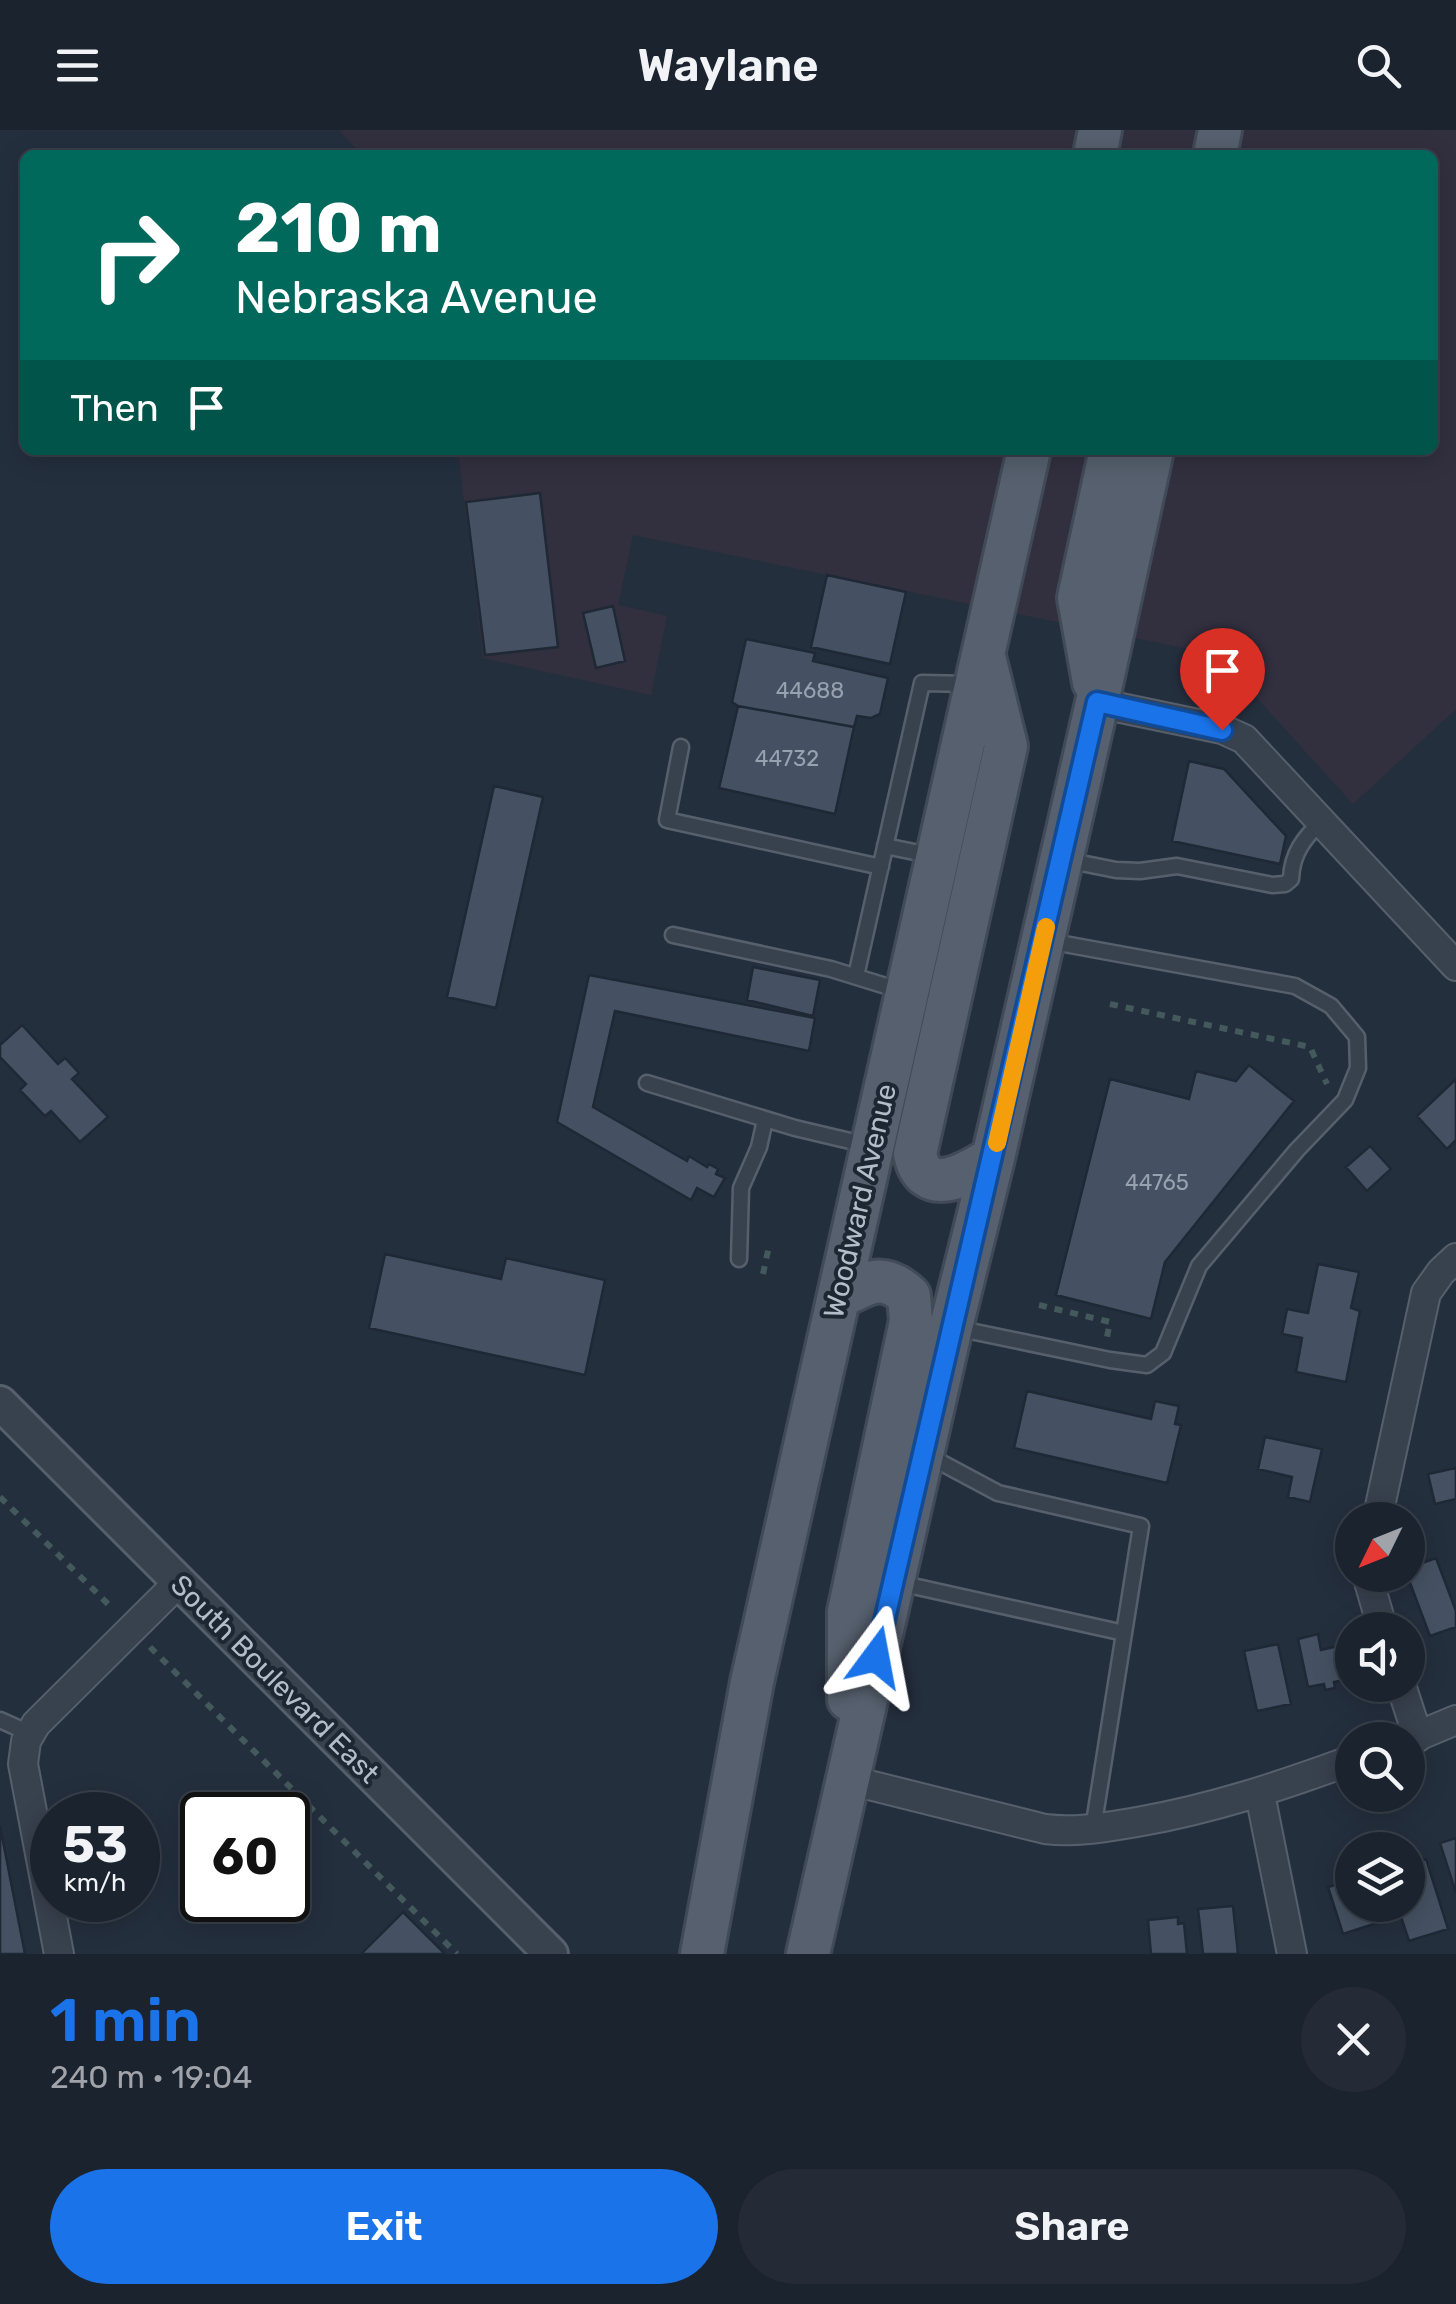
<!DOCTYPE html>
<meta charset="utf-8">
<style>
:root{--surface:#1b232e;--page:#242b36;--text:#f1f3f6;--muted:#a0a4aa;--line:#39404a;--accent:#1a73e8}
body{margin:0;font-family:Rubik,sans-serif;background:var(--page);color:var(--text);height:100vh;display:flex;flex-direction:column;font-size:38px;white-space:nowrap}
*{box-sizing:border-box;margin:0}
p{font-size:32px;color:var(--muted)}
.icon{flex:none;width:55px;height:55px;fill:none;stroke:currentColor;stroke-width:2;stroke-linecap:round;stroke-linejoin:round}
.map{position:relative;height:1824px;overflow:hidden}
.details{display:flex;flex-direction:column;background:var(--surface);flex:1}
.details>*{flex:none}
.guide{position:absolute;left:20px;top:20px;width:1418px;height:305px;border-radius:15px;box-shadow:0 5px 25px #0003,0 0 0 2px var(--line);background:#00695c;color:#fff;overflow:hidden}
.needle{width:65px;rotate:227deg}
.buttons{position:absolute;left:1335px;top:1372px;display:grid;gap:20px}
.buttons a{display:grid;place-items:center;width:90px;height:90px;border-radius:50%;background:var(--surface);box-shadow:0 5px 25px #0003,0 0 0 2px var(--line);font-size:50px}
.speed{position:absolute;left:30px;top:1662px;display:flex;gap:20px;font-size:50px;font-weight:700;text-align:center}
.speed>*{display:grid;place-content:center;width:130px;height:130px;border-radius:50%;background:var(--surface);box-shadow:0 5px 25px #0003,0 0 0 2px var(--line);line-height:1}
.speed small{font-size:25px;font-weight:400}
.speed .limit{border:5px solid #111;border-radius:15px;background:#fff;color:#111}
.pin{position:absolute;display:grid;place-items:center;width:85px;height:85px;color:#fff;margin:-102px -42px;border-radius:50% 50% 50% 0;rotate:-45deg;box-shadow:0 0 10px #0007}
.pin .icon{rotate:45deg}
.me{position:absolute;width:110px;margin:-55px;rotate:13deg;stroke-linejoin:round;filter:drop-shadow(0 0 8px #0008)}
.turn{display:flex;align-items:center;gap:35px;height:210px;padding:0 50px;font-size:45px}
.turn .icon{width:130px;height:130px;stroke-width:2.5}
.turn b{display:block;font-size:70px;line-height:85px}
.then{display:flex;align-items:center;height:95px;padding:0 50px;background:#0003;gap:20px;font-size:38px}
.round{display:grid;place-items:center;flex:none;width:105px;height:105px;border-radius:52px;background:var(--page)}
.overview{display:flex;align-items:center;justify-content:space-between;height:170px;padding:0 50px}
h1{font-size:60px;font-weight:600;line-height:75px;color:var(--accent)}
.cta{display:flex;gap:20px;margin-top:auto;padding:20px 50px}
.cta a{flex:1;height:115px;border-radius:60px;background:var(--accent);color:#fff;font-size:40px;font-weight:600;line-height:115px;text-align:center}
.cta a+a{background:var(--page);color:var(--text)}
header{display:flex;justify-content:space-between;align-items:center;height:130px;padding:0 50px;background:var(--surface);font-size:45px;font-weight:600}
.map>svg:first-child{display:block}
.medical{fill:#32303f}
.building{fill:#455162;stroke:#1f2835;stroke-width:2.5}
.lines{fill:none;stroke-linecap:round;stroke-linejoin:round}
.service-casing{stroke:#565f6c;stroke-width:19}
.minor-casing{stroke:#565f6c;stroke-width:32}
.tertiary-casing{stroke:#565f6c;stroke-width:38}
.primary-casing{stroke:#414a57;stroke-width:48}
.path{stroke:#44595c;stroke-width:6;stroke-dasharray:8 8;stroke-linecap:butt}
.service{stroke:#38414e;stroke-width:14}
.minor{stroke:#38414e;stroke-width:28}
.tertiary{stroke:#38414e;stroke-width:32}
.primary{stroke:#56606e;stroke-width:42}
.route-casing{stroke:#114b97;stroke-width:25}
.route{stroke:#1a73e8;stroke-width:18}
.slow{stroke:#f59e0b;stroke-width:18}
.labels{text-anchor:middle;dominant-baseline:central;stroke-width:8;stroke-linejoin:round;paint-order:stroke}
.number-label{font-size:22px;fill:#98a1af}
.street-label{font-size:28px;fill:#b4bcc9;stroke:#1d2633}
</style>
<header><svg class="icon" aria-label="menu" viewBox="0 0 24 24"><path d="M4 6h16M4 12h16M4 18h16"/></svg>Waylane<svg class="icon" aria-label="search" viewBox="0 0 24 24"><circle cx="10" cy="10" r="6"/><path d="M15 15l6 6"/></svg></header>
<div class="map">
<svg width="1456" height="1824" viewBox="0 0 1456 1824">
<rect width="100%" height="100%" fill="#242f3e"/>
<path class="medical" d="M339,0H1456V579L1353,674L1218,525L633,405L618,475L667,486L651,565L483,528L458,320H1432V25H362Z"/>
<path class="building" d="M540,363L558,517L485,525L466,372Z
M827,445L906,462L890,534L811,517Z
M613,476L625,531L596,538L583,483Z
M746,509L815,523L813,531L888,548L880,584L871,588L857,586L854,597L738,576L732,572Z
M738,576L854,597L835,684L719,658Z
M1189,631L1224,639L1286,706L1280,734L1172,711Z
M494,656L543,667L496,878L447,867Z
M753,837L820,850L813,886L747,870Z
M589,845L815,888L809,921L615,881L593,977L687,1031L689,1026L707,1037L709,1034L718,1039L716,1044L725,1048L714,1067L697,1058L691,1070L557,992Z
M22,895L58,934L65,928L79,943L72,949L108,987L80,1012L51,981L45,986L20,960L26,954L0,927V915Z
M1249,935L1294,971L1165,1132L1151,1189L1056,1165L1110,949L1189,969L1196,941L1236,951Z
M1456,949V1010L1447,1019L1417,986Z
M1370,1016L1391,1039L1367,1061L1346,1037Z
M385,1124L501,1149L506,1128L605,1150L585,1245L369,1198Z
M1318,1134L1359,1142L1351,1178L1360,1181L1346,1252L1296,1242L1302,1208L1282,1204L1287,1179L1308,1183Z
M1027,1261L1151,1289L1155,1271L1179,1276L1175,1294L1181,1295L1167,1353L1014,1318Z
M1265,1307L1322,1319L1310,1372L1288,1367L1292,1347L1258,1339Z
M1456,1338V1369L1435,1374L1428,1344Z
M1436,1428L1456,1481V1497L1430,1506L1407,1445L1408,1438Z
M1318,1504L1321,1520L1342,1515L1349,1549L1334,1552L1335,1558L1325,1560L1324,1554L1308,1557L1298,1509Z
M1278,1514L1291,1574L1257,1581L1244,1521Z
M0,1696L25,1824H0Z
M1456,1708V1763L1440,1713Z
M1408,1723L1412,1733L1426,1729L1448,1799L1409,1811L1397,1775H1408Z
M1349,1742L1352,1750V1775H1374L1380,1792L1343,1804L1328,1757L1339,1754L1336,1746Z
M1233,1776L1238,1824H1203L1198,1779Z
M403,1782L445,1824H361Z
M1178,1787V1794L1184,1793L1187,1824H1151L1148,1790Z"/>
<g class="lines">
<g class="service-casing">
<path id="service" d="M681,617L667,690L881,737
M885,716L934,726
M1066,730L1116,740L1140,741L1177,736L1272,755L1285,754L1291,749C1292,723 1304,708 1322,691
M673,805L831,839L902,861
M856,846L922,553L970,554
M647,953L795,998L867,1015
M739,1129L741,1058L759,1017L765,990
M956,1198L1110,1230L1147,1235L1163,1223L1199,1136L1297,1020L1345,970L1358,938L1357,907L1331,876L1295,856L1048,811
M927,1325L998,1363L1141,1396L1093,1699
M895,1452L1124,1503
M0,1590L29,1603"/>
</g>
<g class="minor-casing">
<path id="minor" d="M1097,573L1222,599L1244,609L1456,836
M1377,1390L1426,1163L1441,1142L1456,1128
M1367,1445L1383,1500
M1401,1555L1418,1607
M1408,1610L1456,1590
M849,1650L1045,1699C1077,1703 1106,1697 1137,1692C1212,1679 1281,1656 1352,1630
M1260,1664L1292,1824
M59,1824L23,1634L26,1611L36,1594L179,1452"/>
</g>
<g class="tertiary-casing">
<path id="tertiary" d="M0,1273L551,1824"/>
</g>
<g class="primary-casing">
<path id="primary" d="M1095,25L1100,0
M1215,25L1220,0
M985,531L1006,616L915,1024C925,1071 968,1043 993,1028
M1094,552L1079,468L1111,320
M839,1167C868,1153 882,1141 909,1166L911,1191L849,1482V1569
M702,1824L752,1552L1029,320
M808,1824L951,1197L993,1028L1097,573L1152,320"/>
</g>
<path class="path" d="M1110,874L1310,917L1327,954
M763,1144L769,1116
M1039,1175L1110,1192L1107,1207
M0,1367L113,1479
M150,1517L457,1824"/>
<use href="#service" class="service"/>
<use href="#minor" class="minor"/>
<use href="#tertiary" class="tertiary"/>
<use href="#primary" class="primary"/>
</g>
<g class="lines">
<g class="route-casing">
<path id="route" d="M876,1527L1097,572L1222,600"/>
</g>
<use href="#route" class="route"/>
<path class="slow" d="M997,1013L1046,797"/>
</g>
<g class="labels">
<g class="number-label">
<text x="810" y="560">44688</text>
<text x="787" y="628">44732</text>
<text x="1157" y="1052">44765</text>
</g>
<g class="street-label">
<text transform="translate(860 1071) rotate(-77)">Woodward Avenue</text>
<text transform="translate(275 1549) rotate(45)">South Boulevard East</text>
</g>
</g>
</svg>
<div class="buttons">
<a><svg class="needle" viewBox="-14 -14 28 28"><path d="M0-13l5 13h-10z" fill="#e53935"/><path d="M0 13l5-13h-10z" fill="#a0a4aa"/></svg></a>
<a><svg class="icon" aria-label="sound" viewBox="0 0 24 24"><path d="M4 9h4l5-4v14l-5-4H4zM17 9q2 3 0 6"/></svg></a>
<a><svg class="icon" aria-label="search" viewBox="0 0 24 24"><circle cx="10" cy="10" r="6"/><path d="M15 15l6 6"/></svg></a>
<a><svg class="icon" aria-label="layers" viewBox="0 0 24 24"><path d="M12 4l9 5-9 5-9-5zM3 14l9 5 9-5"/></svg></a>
</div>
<div class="speed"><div>53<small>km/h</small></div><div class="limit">60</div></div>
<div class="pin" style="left:1222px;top:600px;background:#d93025"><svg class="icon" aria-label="arrive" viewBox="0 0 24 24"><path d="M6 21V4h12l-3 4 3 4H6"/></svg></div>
<svg class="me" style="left:876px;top:1527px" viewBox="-20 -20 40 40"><path d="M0-17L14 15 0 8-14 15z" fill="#1a73e8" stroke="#fff" stroke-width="4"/></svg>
<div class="guide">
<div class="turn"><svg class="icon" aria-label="right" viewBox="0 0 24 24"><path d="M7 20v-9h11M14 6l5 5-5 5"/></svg><div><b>210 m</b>Nebraska Avenue</div></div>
<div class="then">Then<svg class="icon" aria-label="arrive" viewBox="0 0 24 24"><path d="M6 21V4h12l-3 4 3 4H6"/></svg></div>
</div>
</div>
<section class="details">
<div class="overview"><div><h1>1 min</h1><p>240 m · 19:04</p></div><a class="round"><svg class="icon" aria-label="close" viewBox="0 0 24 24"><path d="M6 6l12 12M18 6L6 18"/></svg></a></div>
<div class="cta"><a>Exit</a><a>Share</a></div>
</section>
